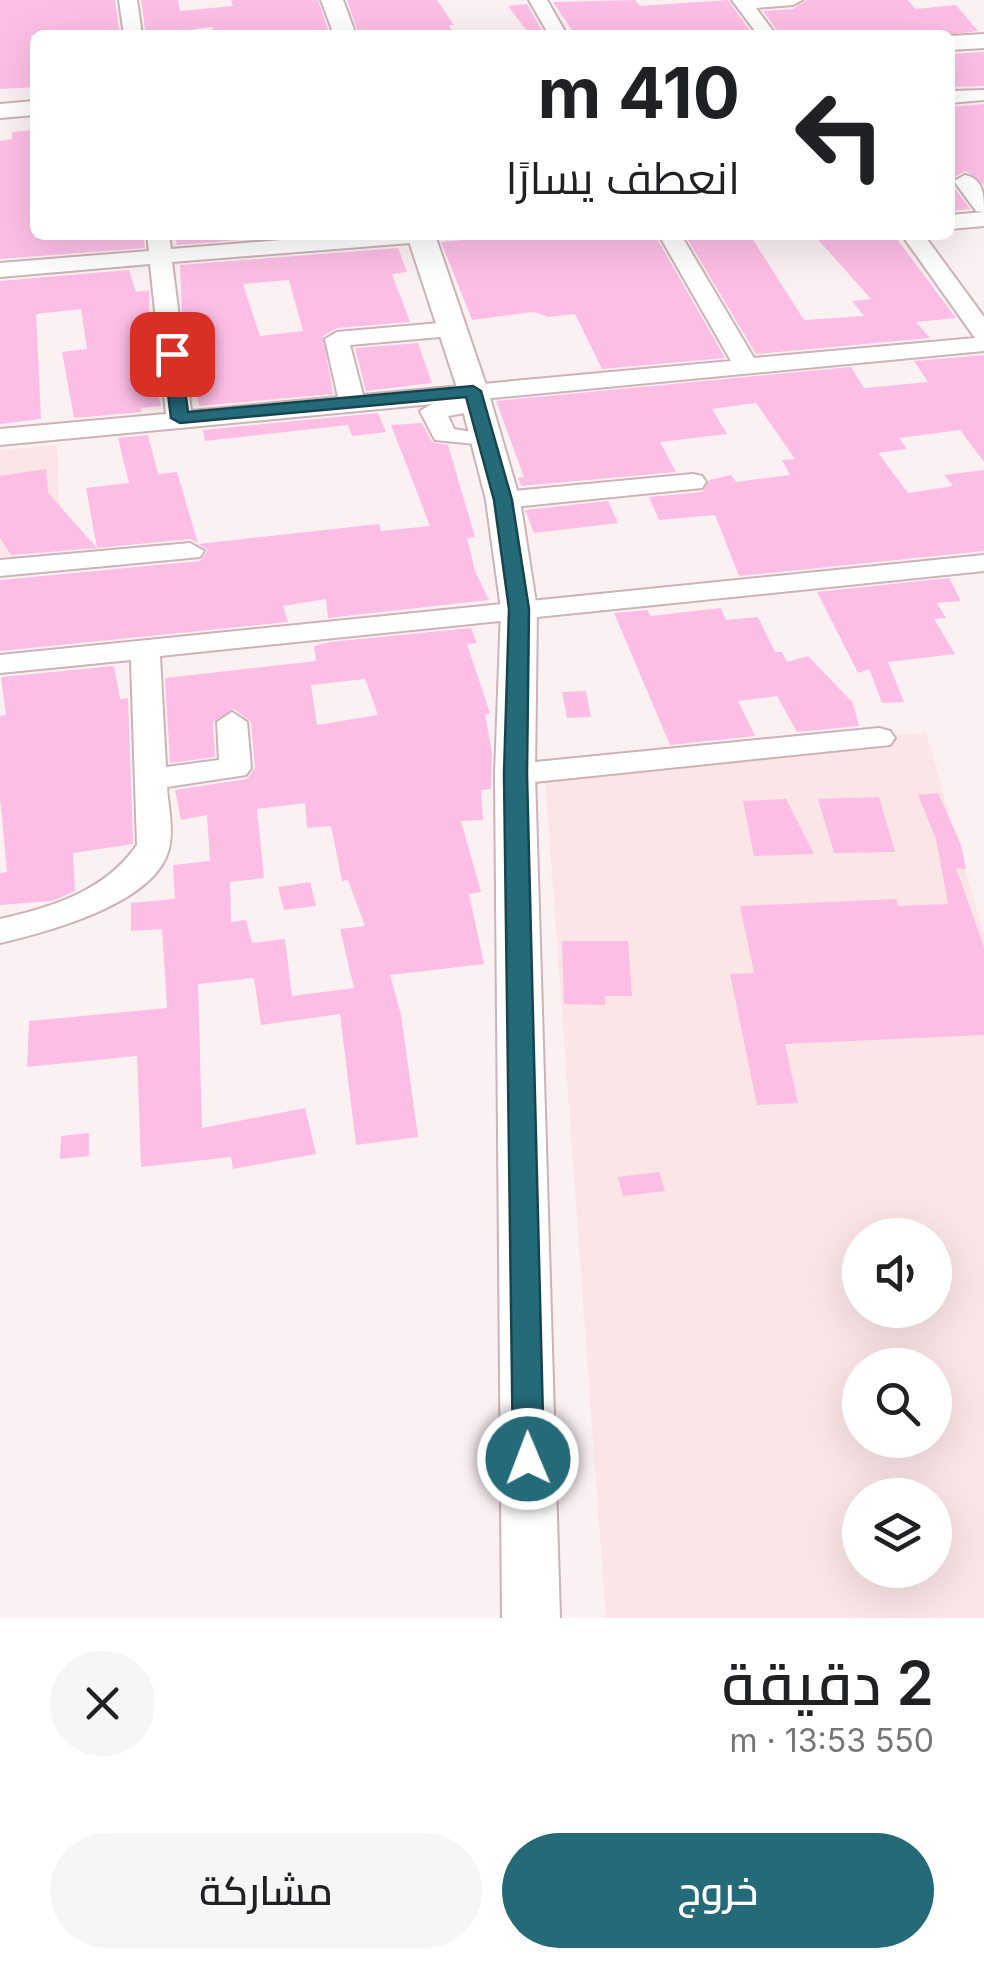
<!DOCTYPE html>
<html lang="ar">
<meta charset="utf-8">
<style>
:root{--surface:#fff;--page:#f6f6f6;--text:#202124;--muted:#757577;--accent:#246a79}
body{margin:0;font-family:Inter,Cairo,sans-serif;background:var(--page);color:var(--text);direction:rtl;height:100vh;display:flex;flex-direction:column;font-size:38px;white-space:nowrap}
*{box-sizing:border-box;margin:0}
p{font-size:32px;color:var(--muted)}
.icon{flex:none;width:55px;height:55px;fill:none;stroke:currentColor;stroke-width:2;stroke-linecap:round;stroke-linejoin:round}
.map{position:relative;height:1618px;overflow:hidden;direction:ltr}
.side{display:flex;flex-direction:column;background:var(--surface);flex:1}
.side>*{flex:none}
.banner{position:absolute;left:30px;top:30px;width:925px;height:210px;border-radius:15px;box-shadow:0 10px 40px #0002;direction:rtl;background:#fff;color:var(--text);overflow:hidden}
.tools{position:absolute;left:842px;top:1218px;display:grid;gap:20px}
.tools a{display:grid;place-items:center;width:110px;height:110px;border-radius:50%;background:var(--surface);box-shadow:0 10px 40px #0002;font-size:50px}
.pin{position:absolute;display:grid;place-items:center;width:85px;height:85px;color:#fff;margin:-42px;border-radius:20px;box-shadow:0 5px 15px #0006}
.me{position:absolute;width:110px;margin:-55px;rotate:359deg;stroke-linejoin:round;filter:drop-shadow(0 0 8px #0008)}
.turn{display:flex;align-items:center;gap:35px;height:210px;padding:0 50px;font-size:45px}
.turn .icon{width:130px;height:130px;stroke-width:2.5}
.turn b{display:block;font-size:70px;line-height:85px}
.round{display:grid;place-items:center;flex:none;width:105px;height:105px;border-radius:52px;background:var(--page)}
.headline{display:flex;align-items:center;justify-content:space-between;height:170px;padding:0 50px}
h1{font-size:60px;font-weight:600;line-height:75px}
.button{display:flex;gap:20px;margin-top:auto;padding:20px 50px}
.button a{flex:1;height:115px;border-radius:60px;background:var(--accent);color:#fff;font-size:40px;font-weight:600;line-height:115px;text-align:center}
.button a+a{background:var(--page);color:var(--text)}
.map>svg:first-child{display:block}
.built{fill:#fbe5e7;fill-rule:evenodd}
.building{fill:#fdbee6;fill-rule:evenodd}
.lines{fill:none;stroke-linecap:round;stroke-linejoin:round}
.minor-casing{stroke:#cdb3b5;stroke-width:4}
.major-casing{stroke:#cdb3b5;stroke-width:4}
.minor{fill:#fff;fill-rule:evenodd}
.major{fill:#fff;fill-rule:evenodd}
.route{fill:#246a79;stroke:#17454f;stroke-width:2.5}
</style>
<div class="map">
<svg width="984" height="1618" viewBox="0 0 984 1618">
<rect width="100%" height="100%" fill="#fcf1f2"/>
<path class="built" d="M57,445L60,551L0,557V450Z
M926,732L984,935V1618H606L545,778ZM860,1235H935V1310H860ZM860,1365H935V1440H860ZM860,1495H935V1570H860Z"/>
<path class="building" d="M0,0H115L120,35H31L35,87L0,89Z
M141,0H178L180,11L233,6L231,0H318L330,35H215L212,27L146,35Z
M347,0H437L454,25H449L454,35H359Z
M635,0L640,6L728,0L753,35H725L723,31L575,35L553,2Z
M806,0H908L915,9L956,5L978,31L947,35H780L763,11L793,9Z
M527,4L544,34L530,35L508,6Z
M984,52V86L950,87V54Z
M984,104V185L966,171L952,178L951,183L970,209L950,211V107Z
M35,130V162H31L35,238L143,235L145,248L0,259V141L12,139V132Z
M175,235H297L177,245Z
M522,235H655L725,358L602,369L575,314L549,317L534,312L472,320L441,242Z
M685,235H750L804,320L864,316L852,301L871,299L814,235H894L956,318L916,322L930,338L756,354Z
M398,248L407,272L392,274L410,322L337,328L323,336L333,394L199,406L182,313L180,265ZM289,280L303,331L260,336L243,284Z
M129,270L136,292L149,290V357L161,406L141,408L142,412L74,418L62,352L87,349L81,309L36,314L41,419L0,424V281Z
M418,343L432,383L366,391L355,348Z
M984,355V462L960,430L899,438L907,449L878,453L908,493L953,486L944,475L984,470V551L739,576L715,515L659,520L649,497L702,492L709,480L731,475L736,482L790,475L782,460L795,459L756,403L712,409L727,434L660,442L676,472L521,486L518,478L524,477L496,401L851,367L864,388L928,382L914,361Z
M378,413L386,432L352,436L348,425L205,441L203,430Z
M422,423L432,442L448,445L475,537L467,538L475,571L489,600L328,618L326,599L283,606L288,622L0,651V580L200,561L208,550L198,544L379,524L381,531L430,526L391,425Z
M148,435L158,474L177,472L198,543L190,539L97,548L86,488L129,483L118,438Z
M46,469L48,493L97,548L11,555L0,538V476Z
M608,501L618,523L534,533L525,510Z
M949,578L961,601L937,603L946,618L934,619L955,654L888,662L904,702L882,703L869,669L858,673L817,592Z
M721,608L726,620L758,617L775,652H782L787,662L808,656L853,703L859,726L797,732L777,696L738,701L755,736L670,745L614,613L647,610L651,616Z
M471,628L477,643L467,644L490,713L485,714L492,753L491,789L481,790L483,820L461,821L481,892L469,894L484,964L390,975L401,1015L418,1137L356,1145L340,1014L261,1025L254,978L198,984L202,1128L305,1108L316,1154L233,1169L231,1157L141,1167L137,1056L27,1067L29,1021L167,1008L162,929L131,931V903L175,899L173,865L210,861L207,815L181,820L175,790L247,779L255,768L251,722L234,709L213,722L215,757L170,763L165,678L316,661L314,646L330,642ZM365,679L378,715L317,725L311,685ZM305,803L307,828L331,826L342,881L348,880L365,926L340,929L354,988L292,996L285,939L252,943L246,920L231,922L230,882L264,878L257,809Z
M114,666L120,699L128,698L133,844L73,853L75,891L52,901L0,905V873L7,872L0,797V716L6,715L1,677Z
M586,691L591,717L567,718L562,692Z
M938,793L961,845L966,869L956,868L984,947V1035L785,1044L798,1103L757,1105L730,974L754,973L740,906L896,899L898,906L948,904L936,839L918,795Z
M879,797L895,852L834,853L818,799Z
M786,799L814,854L754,856L743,801Z
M310,882L316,906L284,910L278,887Z
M562,941H628L632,996H605V1005L564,1004Z
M89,1133V1156L60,1159L61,1136Z
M659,1172L665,1191L623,1196L618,1177Z"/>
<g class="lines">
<g class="minor-casing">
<path id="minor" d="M119,0H137L142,35H124Z
M529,0H547L567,35H549Z
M732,0H802L793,5L756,8L776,35H758Z
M984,90V100L950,103V91Z
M965,175C984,179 984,196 984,212L976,211L954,181Z
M984,212V226L950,229V215Z
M147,235H169L171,249L343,235H434L423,242L172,262L191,411L338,397L325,339L337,332L451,322L463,329L451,336L350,345L363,395L731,361L659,235H681L754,358L975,338L902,235H924L984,317V351L472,400L480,406L476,411L448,416L454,429L496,436L500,441L496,446L435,440L420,411L432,404L0,445V429L166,414L150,264L0,277V263L149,251Z
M693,474L702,476L706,482L702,488L503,508L490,500L503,492Z
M190,543L204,551L200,557L0,576V560Z
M984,555V571L160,656L166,767L219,760L217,722L232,712L247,722L251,768L246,775L167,787C168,805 173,825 170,843C163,902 47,932 0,943V919C53,907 105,891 137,845L131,660L0,673V655Z
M879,728L890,731L895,738L890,745L515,784L504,781L499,774L504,767L515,764Z"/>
</g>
<g class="major-casing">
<path id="major" d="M321,0H343L356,35H334Z
M984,34V48L950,50V36Z
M35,101V115L0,118V104Z
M407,235H435L488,391L520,500L537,609L535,774L560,1618H502L495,774L501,609L486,500L458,391Z"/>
</g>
<use href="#minor" class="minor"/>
<use href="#major" class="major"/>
</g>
<path class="route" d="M172,349L180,354L188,412L473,386L481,391L512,500L529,609L527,774L544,1459L539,1469L528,1473L518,1469L513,1459L504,774L509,609L494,500L466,397L180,423L171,418L163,354Z"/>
</svg>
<div class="tools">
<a><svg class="icon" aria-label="sound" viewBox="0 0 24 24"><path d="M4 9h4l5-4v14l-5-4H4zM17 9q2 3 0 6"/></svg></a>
<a><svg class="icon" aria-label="search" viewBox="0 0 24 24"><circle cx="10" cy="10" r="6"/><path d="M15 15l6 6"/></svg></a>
<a><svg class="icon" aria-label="layers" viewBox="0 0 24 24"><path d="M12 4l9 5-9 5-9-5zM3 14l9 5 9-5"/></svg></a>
</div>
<div class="pin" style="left:172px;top:354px;background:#d93025"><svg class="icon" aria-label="arrive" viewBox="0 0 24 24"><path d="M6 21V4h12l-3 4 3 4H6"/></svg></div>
<svg class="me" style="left:528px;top:1459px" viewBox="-20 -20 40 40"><circle r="17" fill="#246a79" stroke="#fff" stroke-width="3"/><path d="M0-11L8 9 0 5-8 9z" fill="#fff"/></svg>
<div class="banner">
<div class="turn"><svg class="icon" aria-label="left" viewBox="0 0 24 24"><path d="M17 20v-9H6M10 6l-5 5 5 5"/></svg><div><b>410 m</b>انعطف يسارًا</div></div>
</div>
</div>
<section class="side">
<div class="headline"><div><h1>2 دقيقة</h1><p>550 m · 13:53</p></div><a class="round"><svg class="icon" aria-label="close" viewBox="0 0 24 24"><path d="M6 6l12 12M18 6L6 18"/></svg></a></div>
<div class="button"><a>خروج</a><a>مشاركة</a></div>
</section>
